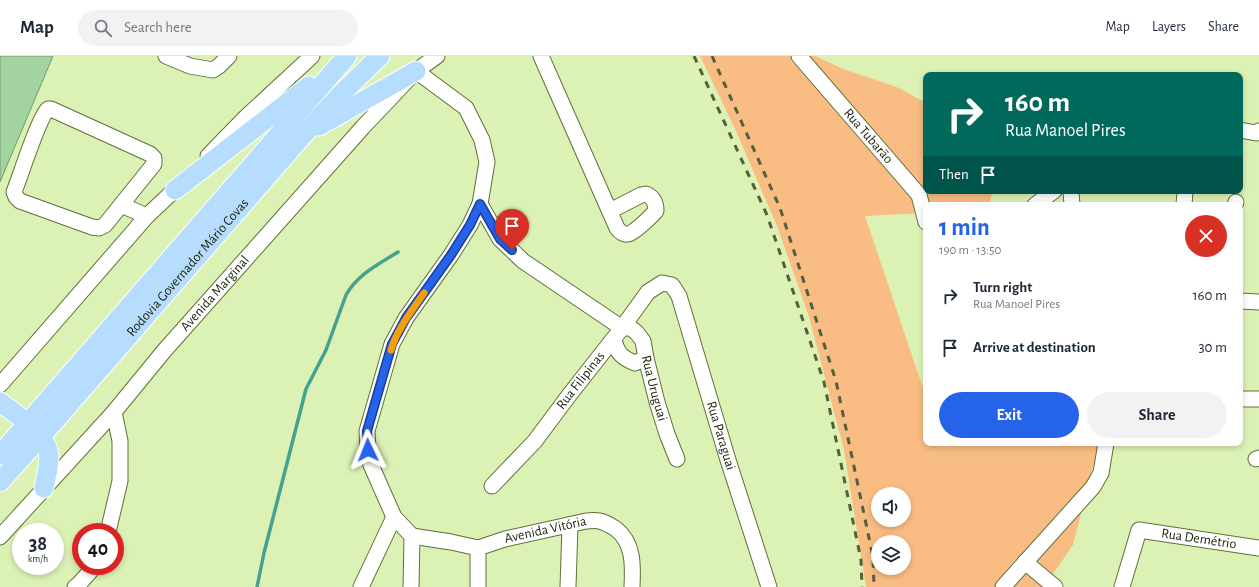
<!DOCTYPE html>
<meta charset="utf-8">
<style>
:root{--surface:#fff;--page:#f2f2f3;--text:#1f2937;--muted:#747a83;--line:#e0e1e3;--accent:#2563eb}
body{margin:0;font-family:"Alegreya Sans",sans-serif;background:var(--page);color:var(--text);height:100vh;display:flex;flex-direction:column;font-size:15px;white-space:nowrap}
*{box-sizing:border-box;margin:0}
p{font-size:13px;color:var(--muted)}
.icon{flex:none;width:22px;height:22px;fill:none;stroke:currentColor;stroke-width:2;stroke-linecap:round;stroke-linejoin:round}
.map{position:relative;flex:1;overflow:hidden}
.sheet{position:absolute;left:923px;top:146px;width:320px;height:244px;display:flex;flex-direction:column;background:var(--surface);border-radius:8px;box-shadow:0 2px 6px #0003}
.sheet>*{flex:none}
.guide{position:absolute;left:923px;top:16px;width:320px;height:122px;border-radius:8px;box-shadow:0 2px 6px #0003;background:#00695c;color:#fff;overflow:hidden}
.tools{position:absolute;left:871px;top:431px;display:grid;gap:8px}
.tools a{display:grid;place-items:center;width:40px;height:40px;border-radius:50%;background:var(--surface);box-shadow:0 2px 6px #0003;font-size:20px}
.speed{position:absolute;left:12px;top:467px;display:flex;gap:8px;font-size:20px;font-weight:700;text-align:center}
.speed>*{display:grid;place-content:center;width:52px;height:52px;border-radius:50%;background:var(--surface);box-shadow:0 2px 6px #0003;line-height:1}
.speed small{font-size:10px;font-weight:400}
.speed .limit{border:6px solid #d22;background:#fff;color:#111}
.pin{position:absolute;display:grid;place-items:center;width:34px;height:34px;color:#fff;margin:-41px -17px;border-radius:50% 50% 50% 0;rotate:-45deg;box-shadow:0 0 4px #0007}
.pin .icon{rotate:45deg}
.me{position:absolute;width:44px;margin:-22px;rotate:358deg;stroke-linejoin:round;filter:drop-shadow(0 0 3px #0008)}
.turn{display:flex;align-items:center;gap:14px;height:84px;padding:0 16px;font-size:18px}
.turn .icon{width:52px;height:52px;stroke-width:2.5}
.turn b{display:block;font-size:28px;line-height:34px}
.then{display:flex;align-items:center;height:38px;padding:0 16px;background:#0003;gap:8px;font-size:15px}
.round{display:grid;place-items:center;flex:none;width:42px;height:42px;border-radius:21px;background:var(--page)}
.head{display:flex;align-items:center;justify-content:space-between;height:68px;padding:0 16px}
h1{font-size:24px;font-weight:700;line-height:30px;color:var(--accent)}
.action{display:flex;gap:8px;margin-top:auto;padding:8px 16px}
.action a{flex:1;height:46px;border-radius:24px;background:var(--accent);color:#fff;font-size:16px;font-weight:700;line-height:46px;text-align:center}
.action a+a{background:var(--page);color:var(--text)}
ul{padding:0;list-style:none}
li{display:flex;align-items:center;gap:12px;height:52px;padding:0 16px}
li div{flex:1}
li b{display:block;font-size:15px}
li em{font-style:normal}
header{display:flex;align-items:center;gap:24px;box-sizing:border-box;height:56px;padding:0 20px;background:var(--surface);border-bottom:1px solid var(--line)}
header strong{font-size:19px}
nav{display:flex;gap:22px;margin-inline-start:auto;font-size:14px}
.search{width:280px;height:36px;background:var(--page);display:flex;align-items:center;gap:10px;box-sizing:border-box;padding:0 14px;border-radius:22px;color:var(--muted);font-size:15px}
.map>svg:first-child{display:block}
.green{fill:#f9bd83;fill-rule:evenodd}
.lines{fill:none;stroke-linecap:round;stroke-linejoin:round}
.stream{stroke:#46a290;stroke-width:3.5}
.building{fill:#a4d3a2;stroke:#6f9c6e}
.minor-casing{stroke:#5e7038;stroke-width:17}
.major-casing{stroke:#fff;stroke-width:21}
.minor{stroke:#fff;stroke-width:15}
.major{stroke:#b6ddfd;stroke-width:19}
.rail{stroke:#545f3d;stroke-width:3;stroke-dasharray:7 7;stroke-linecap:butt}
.route-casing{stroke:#184099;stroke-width:10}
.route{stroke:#2563eb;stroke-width:7}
.slow{stroke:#f59e0b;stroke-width:7}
.labels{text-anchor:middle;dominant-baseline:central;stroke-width:4;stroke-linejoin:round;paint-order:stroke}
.street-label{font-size:14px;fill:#1c230c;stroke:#ecfecd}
</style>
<header>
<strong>Map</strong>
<div class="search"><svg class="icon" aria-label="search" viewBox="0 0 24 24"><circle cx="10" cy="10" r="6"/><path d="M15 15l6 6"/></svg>Search here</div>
<nav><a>Map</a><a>Layers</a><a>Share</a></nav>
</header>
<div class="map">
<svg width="1259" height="531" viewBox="0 0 1259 531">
<rect width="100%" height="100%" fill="#dcf2b5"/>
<path class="green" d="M700,0H815L841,12L899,32L926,47V135H993L989,149H926V157L865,160L926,341V387H942L943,391L953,387H1099L1073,489L1044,531H866L844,394L809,261L777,170L736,75ZM878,438H904V464H878ZM878,486H904V512H878Z"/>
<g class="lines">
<path class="stream" d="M257,531L264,497L306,333L326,294L346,239C358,218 379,208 398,196"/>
</g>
<path class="building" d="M0,0H53L0,126Z"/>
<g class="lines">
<g class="minor-casing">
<g id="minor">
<path d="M166,0L190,10L213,14L219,10L229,0"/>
<path d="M541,0L617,172C620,176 623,179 628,178C636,176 651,160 656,155C656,147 653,141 646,138L641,139L610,155"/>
<path id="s1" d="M799,0L919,139L926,166"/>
<path d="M48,53H51L150,98L154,102V108L105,169L99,172L92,171L20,145L16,141L14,136C20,121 39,61 48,53Z"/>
<path d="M1240,74L1256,77L1259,75"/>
<path d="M208,100L246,61L312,0"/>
<path d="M1071,135L1072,149"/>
<path id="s2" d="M480,148L500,183L523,205L622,272H631L637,277L643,285L646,302L657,346L667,378L677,403"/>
<path d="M121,149L147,160"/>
<path d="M1035,149L1054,135"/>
<path d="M1184,149L1185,135"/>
<path d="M1235,149L1236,146"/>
<path d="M1240,245L1259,246"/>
<path d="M614,284C617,297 622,302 635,307L646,302"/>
<path d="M0,329L147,160L183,126"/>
<path d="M1240,343H1259"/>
<path d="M1256,403L1259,402"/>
<path id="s3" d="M492,430L535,385L570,338L622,272L648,236L662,227L672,229L679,240L728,404L769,531"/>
<path d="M108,476L120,425V385L114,356"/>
<path id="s4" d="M412,480L451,486L478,492L505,483L586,465C590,465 595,464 599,465C605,466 610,469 616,473C634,487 633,510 632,531"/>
<path id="s5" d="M0,481L114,356L164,295L363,71L416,15L437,0"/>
<path d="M1025,506L1055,531"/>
<path d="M75,531L79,528L95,510"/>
<path d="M361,531L394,461"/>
<path d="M411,531L412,480L394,461L371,409L368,394L367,375L392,288L406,262L451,199L470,169L480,148L487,106L482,84L466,52L416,15"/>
<path d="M478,531V492"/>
<path d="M568,531L570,469"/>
<path d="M1003,531L1093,431L1101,417L1106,387"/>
<path id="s6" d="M1122,531L1139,474L1259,492"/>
</g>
</g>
<g class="major-casing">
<g id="major">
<path d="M319,70L416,15"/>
<path d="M175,134L309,30"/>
<path d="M0,346C14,357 44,376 48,394C51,406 46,420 44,432"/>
<path d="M0,399L347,0"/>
<path id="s7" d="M0,426L52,368L304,78L341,38L380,0"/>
</g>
</g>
<use href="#minor" class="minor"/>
<use href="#major" class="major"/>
<path class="rail" d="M694,0L767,159L824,326L861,504L862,531
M712,0L780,152L836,325L873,501L874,531"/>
</g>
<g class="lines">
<g class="route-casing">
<path id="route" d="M368,394L367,375L392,288L406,262L451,199L470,169L480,148L500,183L512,194"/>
</g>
<use href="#route" class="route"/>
<path class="slow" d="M391,294C397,273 412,255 424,237"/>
</g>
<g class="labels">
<g class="street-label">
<text stroke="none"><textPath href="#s1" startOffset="106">Rua Tubarão</textPath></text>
<text stroke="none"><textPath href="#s7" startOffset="285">Rodovia Governador Mário Covas</textPath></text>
<text stroke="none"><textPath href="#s5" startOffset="325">Avenida Marginal</textPath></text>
<text stroke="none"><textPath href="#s3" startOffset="138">Rua Filipinas</textPath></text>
<text stroke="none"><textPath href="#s2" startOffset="267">Rua Uruguai</textPath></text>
<text stroke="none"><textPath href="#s3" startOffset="435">Rua Paraguai</textPath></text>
<text stroke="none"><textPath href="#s4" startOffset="137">Avenida Vitória</textPath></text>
<text stroke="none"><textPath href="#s6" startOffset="120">Rua Demétrio</textPath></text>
</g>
</g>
</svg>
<div class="tools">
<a><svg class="icon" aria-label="sound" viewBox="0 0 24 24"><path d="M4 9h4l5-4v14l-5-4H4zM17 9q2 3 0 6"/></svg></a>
<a><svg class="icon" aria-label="layers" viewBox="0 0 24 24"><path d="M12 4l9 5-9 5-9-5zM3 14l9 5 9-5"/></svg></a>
</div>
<div class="speed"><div>38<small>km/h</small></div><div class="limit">40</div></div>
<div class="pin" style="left:512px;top:194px;background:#d93025"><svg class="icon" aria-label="arrive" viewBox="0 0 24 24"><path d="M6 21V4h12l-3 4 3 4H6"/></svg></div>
<svg class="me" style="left:368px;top:394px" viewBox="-20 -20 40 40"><path d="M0-17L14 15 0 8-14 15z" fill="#2563eb" stroke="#fff" stroke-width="4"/></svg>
<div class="guide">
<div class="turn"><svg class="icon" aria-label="right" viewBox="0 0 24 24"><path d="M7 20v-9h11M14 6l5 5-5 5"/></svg><div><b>160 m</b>Rua Manoel Pires</div></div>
<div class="then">Then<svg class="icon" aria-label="arrive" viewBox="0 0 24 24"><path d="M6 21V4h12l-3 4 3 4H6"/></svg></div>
</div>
<section class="sheet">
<div class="head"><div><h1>1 min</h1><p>190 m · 13:50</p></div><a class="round" style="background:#d93025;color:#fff"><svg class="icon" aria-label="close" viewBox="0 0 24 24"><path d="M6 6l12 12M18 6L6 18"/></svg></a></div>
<ul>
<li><svg class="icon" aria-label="right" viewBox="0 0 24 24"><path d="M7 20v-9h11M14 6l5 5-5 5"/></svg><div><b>Turn right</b><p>Rua Manoel Pires</p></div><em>160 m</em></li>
<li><svg class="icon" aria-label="arrive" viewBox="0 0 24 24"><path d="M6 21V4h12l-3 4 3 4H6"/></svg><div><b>Arrive at destination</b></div><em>30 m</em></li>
</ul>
<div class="action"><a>Exit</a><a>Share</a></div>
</section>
</div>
